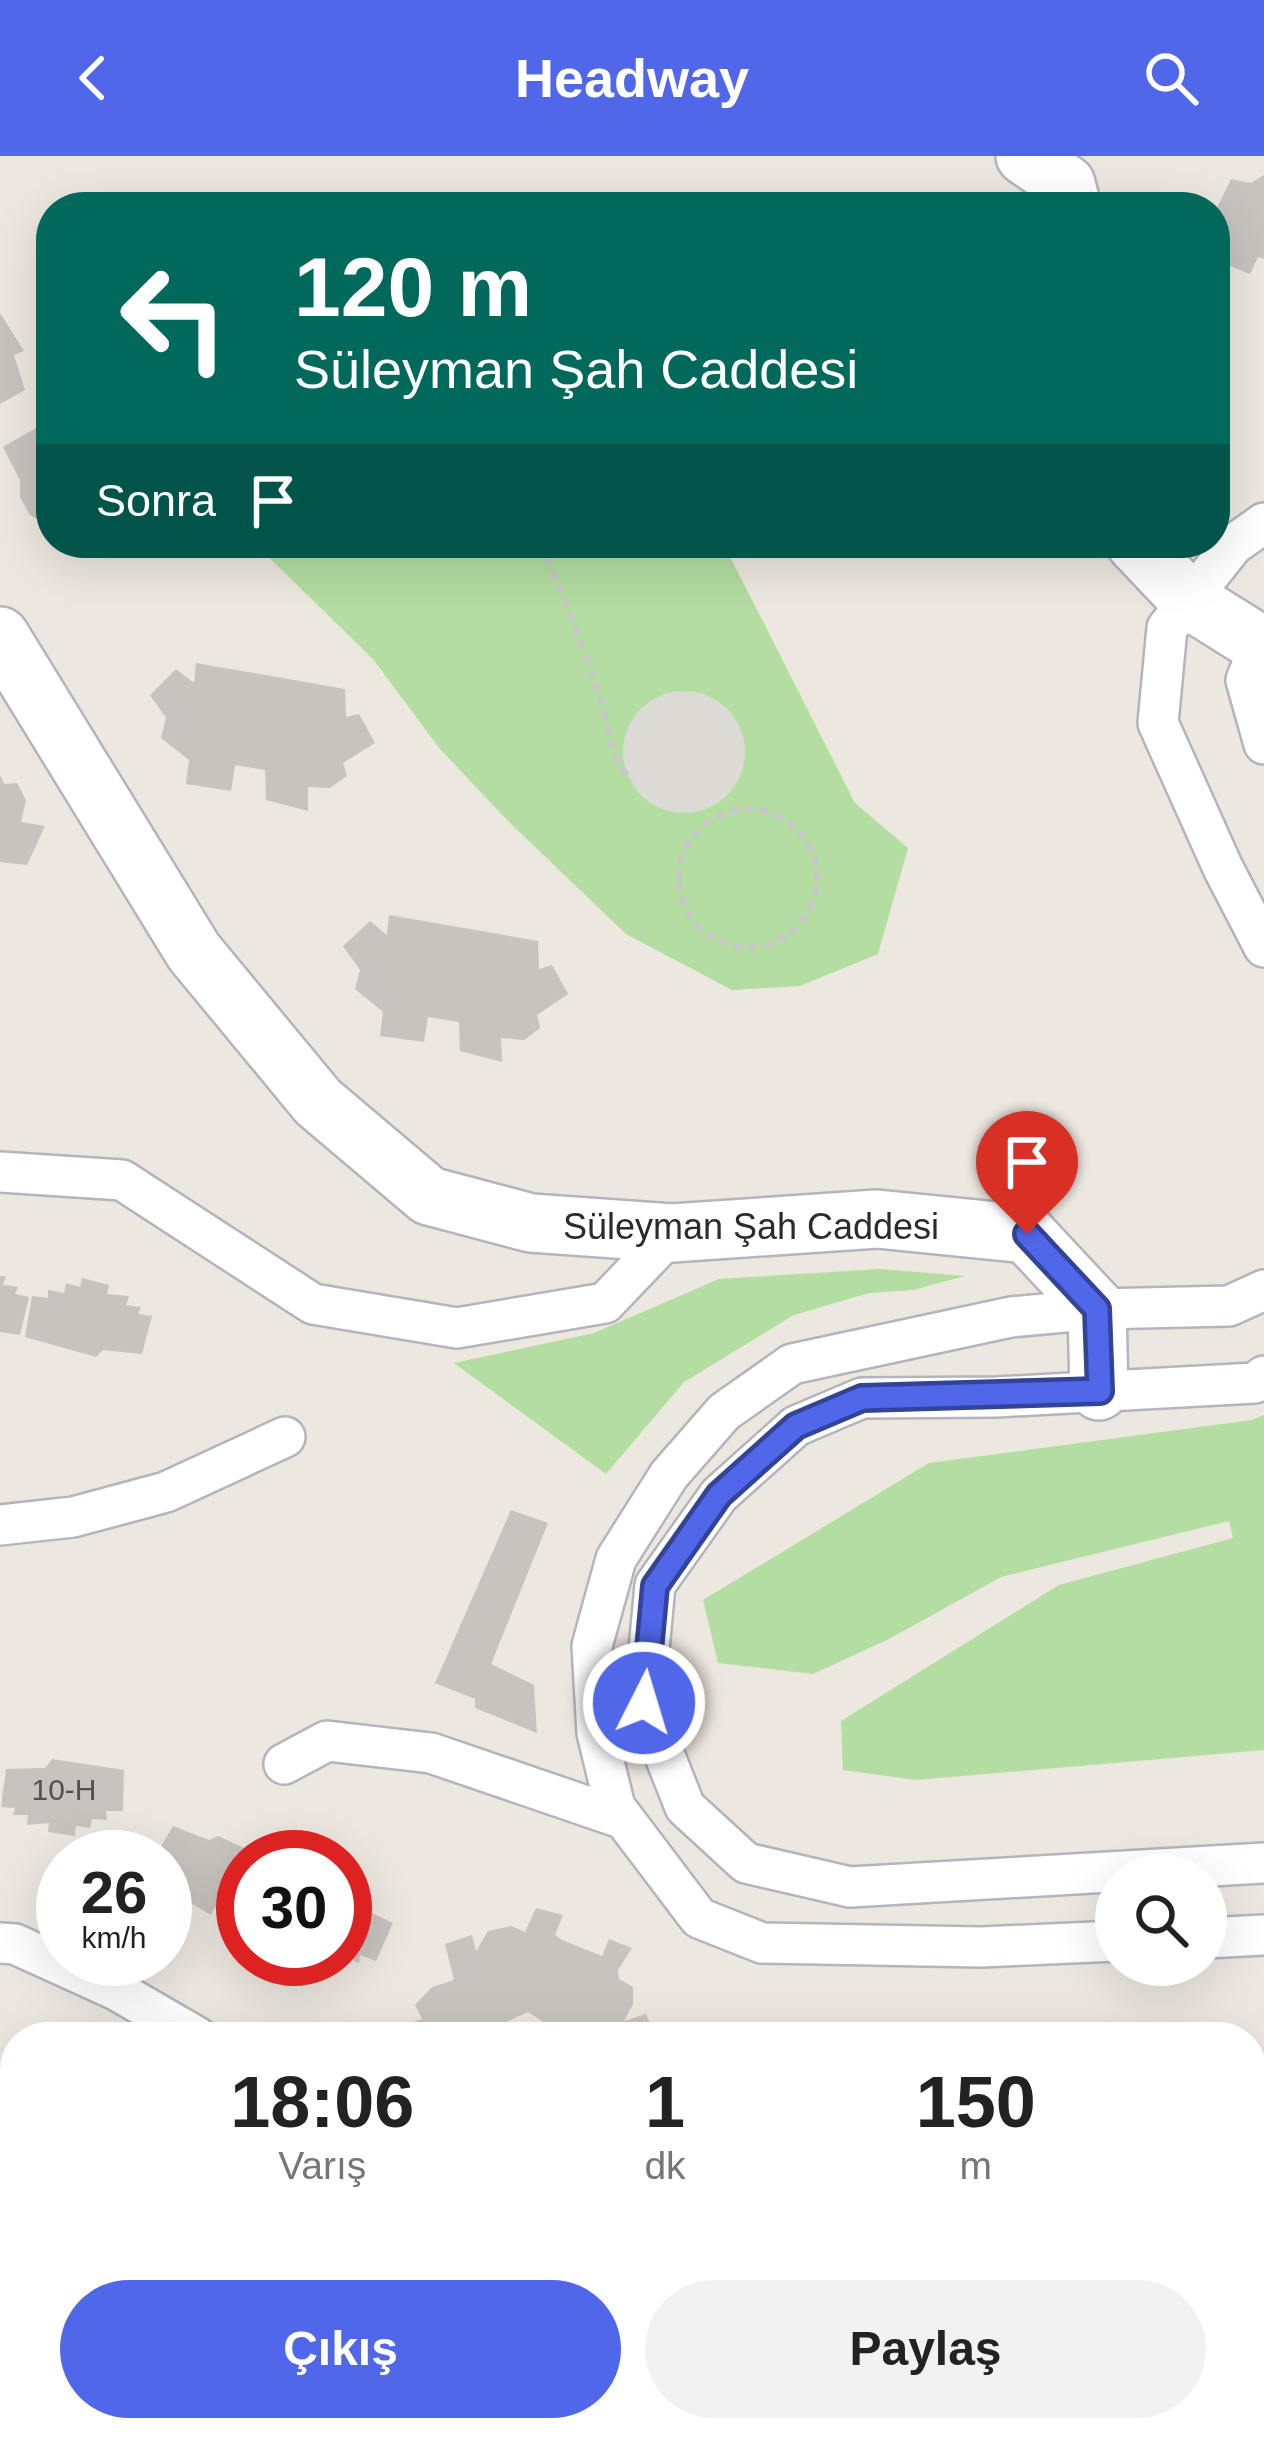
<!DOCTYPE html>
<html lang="tr">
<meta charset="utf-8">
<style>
:root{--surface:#fff;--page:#f2f2f2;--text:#222;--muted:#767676;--accent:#4f67e8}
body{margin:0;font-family:Helvetica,sans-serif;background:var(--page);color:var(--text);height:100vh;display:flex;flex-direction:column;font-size:45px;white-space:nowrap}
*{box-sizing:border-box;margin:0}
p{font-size:39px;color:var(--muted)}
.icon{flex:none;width:66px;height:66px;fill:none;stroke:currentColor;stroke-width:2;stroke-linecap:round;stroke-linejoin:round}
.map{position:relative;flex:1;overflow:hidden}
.panel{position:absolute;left:0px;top:1866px;width:1266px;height:420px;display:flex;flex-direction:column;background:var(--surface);border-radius:48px 48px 0 0;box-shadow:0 12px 48px #0002}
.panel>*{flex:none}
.top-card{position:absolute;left:36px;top:36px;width:1194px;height:366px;border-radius:48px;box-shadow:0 12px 48px #0002;background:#00695c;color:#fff;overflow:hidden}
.buttons{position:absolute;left:1095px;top:1698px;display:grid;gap:24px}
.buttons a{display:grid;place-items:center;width:132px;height:132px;border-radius:50%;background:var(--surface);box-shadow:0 12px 48px #0002;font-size:60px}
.speed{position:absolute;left:36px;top:1674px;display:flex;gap:24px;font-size:60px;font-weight:700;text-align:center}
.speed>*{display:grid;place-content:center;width:156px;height:156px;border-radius:50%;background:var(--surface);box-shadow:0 12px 48px #0002;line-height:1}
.speed small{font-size:30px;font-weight:400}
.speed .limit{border:18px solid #d22;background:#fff;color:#111}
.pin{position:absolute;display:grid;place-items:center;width:102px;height:102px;color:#fff;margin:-123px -51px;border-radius:50% 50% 50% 0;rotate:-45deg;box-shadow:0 0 12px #0007}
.pin .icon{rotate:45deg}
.me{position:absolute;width:132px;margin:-66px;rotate:5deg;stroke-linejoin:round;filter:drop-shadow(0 0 9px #0008)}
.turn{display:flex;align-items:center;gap:42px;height:252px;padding:0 60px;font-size:54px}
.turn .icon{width:156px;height:156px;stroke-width:2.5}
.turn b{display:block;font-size:84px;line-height:102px}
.then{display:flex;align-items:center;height:114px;padding:0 60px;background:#0003;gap:24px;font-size:45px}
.eta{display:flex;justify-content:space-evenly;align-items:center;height:204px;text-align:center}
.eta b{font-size:72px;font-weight:800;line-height:84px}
.button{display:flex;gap:24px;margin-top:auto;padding:24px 60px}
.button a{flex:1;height:138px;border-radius:72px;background:var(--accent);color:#fff;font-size:48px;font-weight:800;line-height:138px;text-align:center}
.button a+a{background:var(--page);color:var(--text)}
header{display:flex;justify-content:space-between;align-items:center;height:156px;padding:0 60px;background:var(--accent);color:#fff;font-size:54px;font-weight:800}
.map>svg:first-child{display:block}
.green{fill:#b3dda1}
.plaza{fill:#dcdad5}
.building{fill:#c7c3be}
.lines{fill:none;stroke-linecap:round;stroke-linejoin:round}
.street-casing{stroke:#b2b5bd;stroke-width:44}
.secondary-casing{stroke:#b2b5bd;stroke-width:62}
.path{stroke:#c8c8c8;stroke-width:6;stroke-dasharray:9 6;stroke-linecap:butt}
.street{stroke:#fff;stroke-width:39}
.secondary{stroke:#fff;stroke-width:57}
.route-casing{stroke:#334397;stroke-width:30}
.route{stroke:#4f67e8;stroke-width:21}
.labels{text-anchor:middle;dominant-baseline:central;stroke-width:9;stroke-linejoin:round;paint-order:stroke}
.number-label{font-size:30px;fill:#525150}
.street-label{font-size:36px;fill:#2b2b2b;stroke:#fff}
</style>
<header><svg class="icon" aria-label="back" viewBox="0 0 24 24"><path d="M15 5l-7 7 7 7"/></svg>Headway<svg class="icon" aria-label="search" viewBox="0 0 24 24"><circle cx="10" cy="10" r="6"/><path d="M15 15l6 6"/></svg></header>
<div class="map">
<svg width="1264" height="2286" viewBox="0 0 1264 2286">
<rect width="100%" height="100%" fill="#ece7df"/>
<path class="green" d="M254,387H723L855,647L908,692L878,798L800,830L732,834L626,778L510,667L440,593L373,503Z
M880,1113L965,1120L913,1134L869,1137L794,1159L684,1226L606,1318L454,1207L594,1177L719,1123Z
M1264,1259V1594L916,1624L843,1614L841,1565L1059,1429L1233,1382L1229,1365L1001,1421L889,1483L813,1518L718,1507L703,1444L929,1307L1252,1264Z"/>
<path class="plaza" d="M623 596a61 61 0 1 1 122 0a61 61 0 1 1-122 0Z"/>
<path class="building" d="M1264,19V103L1258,101L1250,118L1215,104V56L1231,23L1251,27Z
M0,157L24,195L14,199L25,234L0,248Z
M43,268L51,278V377L45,368L30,359L20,341V324L3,291Z
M196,507L345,533L346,561L359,558L375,587L343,607L347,620L330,632L308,631V655L266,644L265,614L235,609L231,635L186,628L189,604L161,582L166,562L150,539L176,513L194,527Z
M0,619L4,628L17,627L26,644L21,666L45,670L27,709L0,706Z
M389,759L538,785L539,813L552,809L568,838L537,859L540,872L524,884L501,882L502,906L460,895L459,866L428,861L424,886L380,880L383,856L355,833L360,814L343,790L370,765L387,779Z
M0,1120H6L3,1129L18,1131L15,1138L29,1141L20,1179L0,1176Z
M82,1122L109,1129L107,1138L129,1140L126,1149L141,1151L138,1158L152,1160L142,1198L103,1194L96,1201L25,1181L32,1140L48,1142V1134L64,1137L66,1127L80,1131Z
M511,1354L548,1367L491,1508L534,1529L537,1577L475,1552V1543L435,1527Z
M52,1603L124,1614L123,1655H106L107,1664L92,1663L90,1672L76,1670L75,1680L48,1676L49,1667L27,1669L28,1659H13L15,1652L1,1651L6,1613L45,1612Z
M173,1670L209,1684L218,1680L244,1692L248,1701H243V1755L233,1750L228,1758L215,1751L211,1759L187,1745L191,1737L170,1730L175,1722L165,1718V1701H155Z
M345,1737L355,1742L359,1751L393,1767L376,1805L360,1799L359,1807L345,1801Z
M536,1752L563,1759L555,1779L562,1784L602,1800L609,1783L632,1792L618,1814L619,1823L633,1831V1848L624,1865L646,1858L655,1881H551L545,1867L528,1856L508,1865L490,1881H400L397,1871L422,1863L415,1849L432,1831L454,1824L445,1788L472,1779L476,1795L488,1775L511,1770L525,1776Z
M15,1903V1990L0,1991V1908Z
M1254,1929L1264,1938V1954L1251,1969V1932Z
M1251,1984L1261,1995L1254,2002L1262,2015L1255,2024L1264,2033V2042L1251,2058Z
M154,2271H212L236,2286H143Z"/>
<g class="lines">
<g class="street-casing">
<path id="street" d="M1264,367L1233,389L1167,472L1158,567L1223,712L1264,791
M1264,480L1246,524L1264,588
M0,1016L122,1024L313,1148L457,1172L605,1147L672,1077
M1264,1220L1255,1227L996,1241L862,1242L796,1270L719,1339L655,1429L644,1547L685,1651L746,1707L850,1731L1264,1707
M0,1369L73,1361L166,1336L285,1281
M284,1608L327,1585L431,1597L624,1663
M1206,1782L1264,1779
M1116,1785L981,1791L762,1787L699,1762L615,1651L597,1577L592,1490L616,1403L669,1319L724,1256L792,1208L1011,1161L1097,1153L1229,1150L1264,1134
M0,1787L15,1788L116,1834L197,1881
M1251,2124L1264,2126
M0,2173L15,2167"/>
</g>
<g class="secondary-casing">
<path id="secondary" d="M1025,0L1066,28L1072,51
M1135,387L1189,444L1261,489
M0,480L194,796L318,946L429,1040L531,1067L672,1077L877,1063L1027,1078L1097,1153L1099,1235
M1021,2286V2271"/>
</g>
<path class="path" d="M540,387C563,436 581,487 599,538C610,569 608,599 631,625
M679 722a69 69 0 1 1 138 0a69 69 0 1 1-138 0Z"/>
<use href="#street" class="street"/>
<use href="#secondary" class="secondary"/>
</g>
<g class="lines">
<g class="route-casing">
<path id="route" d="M644,1547L655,1430L719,1339L796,1270L862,1242L1100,1235L1097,1153L1027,1078"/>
</g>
<use href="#route" class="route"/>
</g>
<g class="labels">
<g class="number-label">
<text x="64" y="1633">10-H</text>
</g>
<g class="street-label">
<text x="751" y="1070">Süleyman Şah Caddesi</text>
</g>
</g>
</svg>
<div class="buttons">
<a><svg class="icon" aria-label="search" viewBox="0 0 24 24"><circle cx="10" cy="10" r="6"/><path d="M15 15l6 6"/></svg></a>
</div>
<div class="speed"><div>26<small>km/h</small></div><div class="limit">30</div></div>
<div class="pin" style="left:1027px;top:1078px;background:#d93025"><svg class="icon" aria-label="arrive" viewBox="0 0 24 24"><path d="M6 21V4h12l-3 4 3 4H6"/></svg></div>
<svg class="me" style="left:644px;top:1547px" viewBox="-20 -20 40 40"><circle r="17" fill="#4f67e8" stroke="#fff" stroke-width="3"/><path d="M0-11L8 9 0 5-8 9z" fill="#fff"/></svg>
<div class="top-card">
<div class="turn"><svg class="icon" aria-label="left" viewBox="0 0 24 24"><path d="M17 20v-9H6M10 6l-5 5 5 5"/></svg><div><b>120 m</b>Süleyman Şah Caddesi</div></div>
<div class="then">Sonra<svg class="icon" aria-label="arrive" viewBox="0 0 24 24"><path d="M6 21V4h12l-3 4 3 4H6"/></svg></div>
</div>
<section class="panel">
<div class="eta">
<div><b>18:06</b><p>Varış</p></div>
<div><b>1</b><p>dk</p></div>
<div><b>150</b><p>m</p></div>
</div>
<div class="button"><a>Çıkış</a><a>Paylaş</a></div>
</section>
</div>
